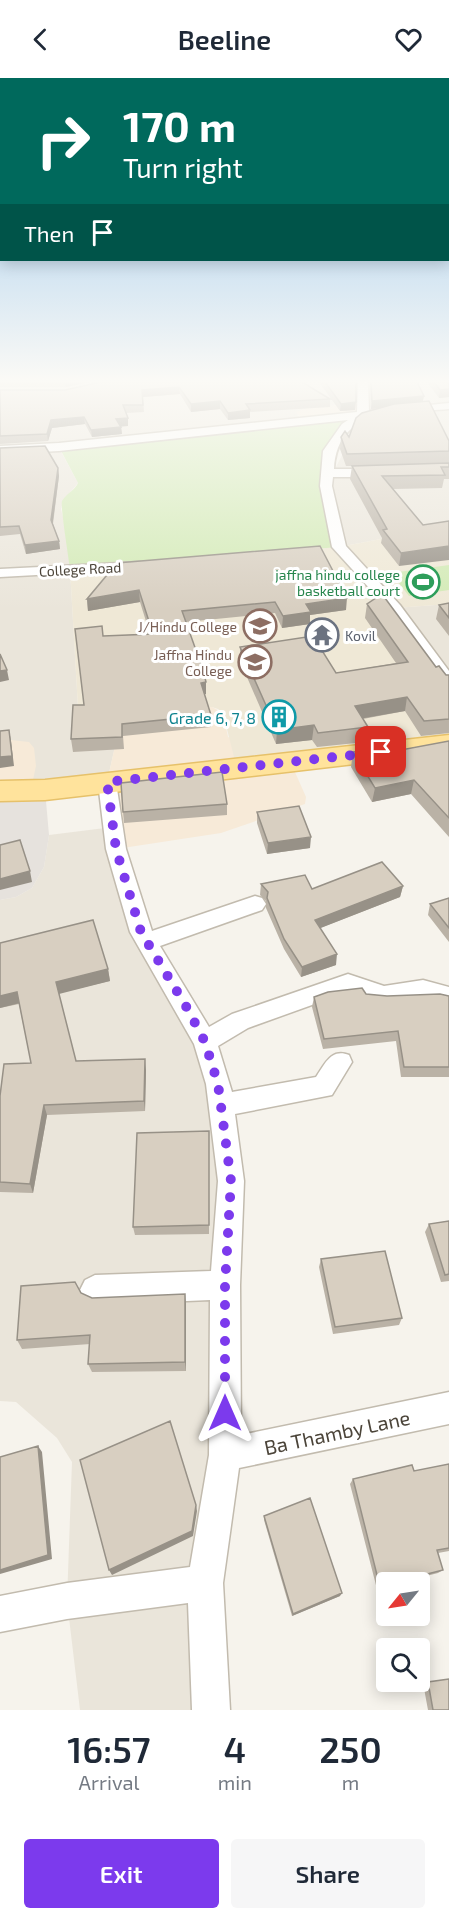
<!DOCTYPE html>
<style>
:root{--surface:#fff;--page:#f6f6f7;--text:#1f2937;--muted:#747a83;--accent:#7c3aed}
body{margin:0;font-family:"Exo 2",sans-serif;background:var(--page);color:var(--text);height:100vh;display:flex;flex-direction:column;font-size:22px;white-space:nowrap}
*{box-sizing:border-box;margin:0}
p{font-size:20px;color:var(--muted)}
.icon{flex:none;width:33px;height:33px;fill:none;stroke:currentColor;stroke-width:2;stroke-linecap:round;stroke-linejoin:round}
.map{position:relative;height:1632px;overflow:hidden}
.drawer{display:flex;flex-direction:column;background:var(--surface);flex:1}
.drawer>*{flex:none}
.top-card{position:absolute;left:0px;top:0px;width:450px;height:183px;box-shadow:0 3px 15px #0003;background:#00695c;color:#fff;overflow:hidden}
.needle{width:39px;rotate:240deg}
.fabs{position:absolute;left:376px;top:1494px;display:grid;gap:12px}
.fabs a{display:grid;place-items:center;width:54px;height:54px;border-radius:6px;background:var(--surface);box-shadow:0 3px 15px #0003;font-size:30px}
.pin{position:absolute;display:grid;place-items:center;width:51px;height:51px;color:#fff;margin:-26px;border-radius:12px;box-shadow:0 3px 9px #0006}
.me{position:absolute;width:66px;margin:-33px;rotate:0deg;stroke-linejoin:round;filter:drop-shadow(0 0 4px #0008)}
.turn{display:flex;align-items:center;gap:21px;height:126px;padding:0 24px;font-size:27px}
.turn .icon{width:78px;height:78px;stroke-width:2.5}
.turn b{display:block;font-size:42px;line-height:51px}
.then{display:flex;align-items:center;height:57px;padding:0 24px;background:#0003;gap:12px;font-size:22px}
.eta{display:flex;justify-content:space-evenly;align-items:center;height:102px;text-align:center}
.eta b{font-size:36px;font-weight:600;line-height:42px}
.cta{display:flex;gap:12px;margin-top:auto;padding:12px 24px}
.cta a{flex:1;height:69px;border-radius:6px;background:var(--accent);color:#fff;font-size:24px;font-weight:600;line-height:69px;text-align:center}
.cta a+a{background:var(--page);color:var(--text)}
header{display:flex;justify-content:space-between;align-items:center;height:78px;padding:0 24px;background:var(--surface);font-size:27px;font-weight:600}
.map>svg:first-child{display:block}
.residential{fill:#eae5da}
.commercial{fill:#f7ead8}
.industrial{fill:#e6e2dd}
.education{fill:#efe8d6}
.green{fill:#d2eab5}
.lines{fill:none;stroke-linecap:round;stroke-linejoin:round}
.street-casing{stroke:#c2bbae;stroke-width:3}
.primary-casing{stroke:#e6c16a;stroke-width:3}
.street{fill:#fff;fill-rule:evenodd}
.primary{fill:#ffe39c;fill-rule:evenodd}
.wall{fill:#bab2a6}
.shaded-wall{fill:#979187}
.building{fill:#d8cfc1;stroke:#979187;stroke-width:1.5}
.route{stroke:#7c3aed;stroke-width:10;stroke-dasharray:0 18}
.labels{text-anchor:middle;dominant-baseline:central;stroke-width:6;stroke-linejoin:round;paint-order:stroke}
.far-street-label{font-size:14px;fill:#4b4439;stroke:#fff}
.far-leisure-label{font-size:14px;fill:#27864d;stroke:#fff;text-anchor:end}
.far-education-label{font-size:14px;fill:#785e54;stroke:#fff;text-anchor:end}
.far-worship-label{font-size:14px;fill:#5b616d;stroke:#fff;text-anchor:start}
.culture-label{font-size:16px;fill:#0d838f;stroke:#fff;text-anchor:end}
.near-street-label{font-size:20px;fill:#4b4439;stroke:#fff}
</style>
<header><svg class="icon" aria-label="back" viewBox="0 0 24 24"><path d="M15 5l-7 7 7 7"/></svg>Beeline<svg class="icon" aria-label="heart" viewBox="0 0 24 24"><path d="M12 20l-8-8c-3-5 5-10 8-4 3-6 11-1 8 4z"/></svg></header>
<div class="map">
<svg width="449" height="1632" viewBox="0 0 449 1632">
<rect width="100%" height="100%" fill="#f6f3ec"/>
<path class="residential" d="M0,304H449V448L339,469L326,408L363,337L361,325L317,329L297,337L304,343L59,370L78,405L63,423L61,431L66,452L70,491L78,630L122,637L107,704L31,711L0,663Z
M449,526V605L395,530Z
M113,749L124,797L187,930L221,1027L211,1632H80L67,1523L72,1384L57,1360L16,1324L0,1323V822L16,819L32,810L44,789L49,757Z"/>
<path class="commercial" d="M361,325L363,337L304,343L296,334L307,330Z
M212,629L223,635L228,659L291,685L306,719L305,726L221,755L116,771L107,704L122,637Z
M11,662L29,664L34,670L36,688L31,711L0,713V663Z"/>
<path class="industrial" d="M45,712L49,757L44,789L32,810L16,819L0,822V713Z"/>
<path class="education" d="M449,448V526L395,530L449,605V666L237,691L223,635L218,631L212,629L78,630L70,491L339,469Z"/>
<path class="green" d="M363,337L329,373L326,408L339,469L70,491C69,482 60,427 62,423C66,416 75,412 78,405L59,369Z
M449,487V512L409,518L391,495Z"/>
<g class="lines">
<g class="street-casing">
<path id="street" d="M358,304H368L369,333L449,325V331C400,336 338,327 334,391H380L386,395L380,399H333L332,408L346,468L400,527L449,593V610L443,609L390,533L332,469L320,408L323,373L342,346L348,342L59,373L0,376V368L59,365L357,334Z
M140,484L147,488L145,491L0,499V491Z
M107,698L114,700L116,704L126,771L152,853L255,818L262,820L266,826L262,832L160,868L209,949L232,936L348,896L384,908L423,902L449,909V927L423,920L384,926L348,914L248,950L218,968L232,1014L316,999C325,986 331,970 349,977L352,984L332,1017L235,1036L244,1103L240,1207L241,1357L449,1314V1346L239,1390L223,1505L230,1632H192L188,1525L67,1541L0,1554V1518L67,1505L190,1489L209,1377L210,1222L95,1227L85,1222L80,1212L85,1202L95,1197L211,1193L218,1103L206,1006L194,966L130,854L106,771L98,704L100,700Z"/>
</g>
<g class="primary-casing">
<path id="primary" d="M449,657V675L45,722L0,723V703L45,702Z"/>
</g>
<use href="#street" class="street"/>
<use href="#primary" class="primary"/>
</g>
<path class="wall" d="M0,304H89L66,309H0Z
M101,304L330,321V329L250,334V340L228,342L220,331L191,334L180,316L143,319L144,334L126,335L128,348H121L122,356L92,359L85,346L52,350L48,363L0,366V312H65Z
M319,304H356L355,332L340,333Z
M370,304H417L424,318L423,323L449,363V401H444L442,410L393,411L423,447L399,488L381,465L382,460L350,401L352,388H346L340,371L341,359H349L380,330L371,331Z
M427,304H449V319L439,320Z
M0,370L58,390L59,398L53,446L59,463L60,471L26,476L20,456L0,458Z
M117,485L346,532L310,537V546L282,550L275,535L186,544L206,604V616H204L211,637V649L123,658L124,671L73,674L71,661L84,627L103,558L150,556L140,524L88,533L87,521Z
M449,525V558L436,541L439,527Z
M367,526L436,589L446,597H449V655L421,658L405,633L363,641L368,649L366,664L317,669L312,662L276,666L240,583V569L336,595L396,585L365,540Z
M449,663V759L411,716L372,724L351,689L353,674L385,675Z
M227,726V737L124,745L123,734Z
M257,734L310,770L267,776L257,745Z
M261,806L312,811L403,808L400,819L320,850L336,887L301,899L284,871L266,830V823L260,817Z
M449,820V864L428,837L430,826Z
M0,865L108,891L110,903L59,915L76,983L146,992L145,1033L47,1037L33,1115L0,1114V1018L31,985L19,926L0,930Z
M366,916L387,918H449V999H401L396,963L323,971L312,929L314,919Z
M209,1053V1156L135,1157L133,1149Z
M449,1143V1203L441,1204L425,1154L429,1146Z
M321,1181L402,1240L399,1247L333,1256L319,1189Z
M81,1215L92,1220L186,1225V1293L92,1294L88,1286L90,1266L22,1271L17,1262Z
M449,1386V1473L438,1475L443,1492L438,1495L403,1504H387V1509L377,1511L350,1406L353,1401L414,1393Z
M264,1438L340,1518L292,1538L264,1442Z
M449,1601V1632H428L423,1605Z"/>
<path class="shaded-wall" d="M65,304H89L66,309Z
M179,309L180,316L143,319L142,312Z
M449,311V319L439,320L440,312Z
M424,318L422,325L371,331L372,323Z
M220,323V331L191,334V326Z
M356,324L355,332L340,333L341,326Z
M250,332V340L228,342V335Z
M84,339L85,346L52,350L48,363L47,356L51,342Z
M128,340V348L117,349L116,341Z
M121,349L122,356L92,359L91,352Z
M58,390L59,398L52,450L51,442Z
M59,463L60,471L26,476L25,467Z
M449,468V482L399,488L401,475Z
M139,512L140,524L88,533L87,521Z
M347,520L346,532L310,537V546L282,550L283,538L306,526Z
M7,592L9,602L0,604V593Z
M206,604V616L201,617V605Z
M407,619L405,633L353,642L355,628Z
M314,647L312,662L276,666L277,652Z
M9,652L11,663L14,688L0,690V679Z
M414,702L411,716L372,724L375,710Z
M311,759L310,770L267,776L268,765Z
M30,793L32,804L0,812V801Z
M403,808L400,819L313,853L315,842Z
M337,876L336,887L301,899L302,889Z
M108,891L110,903L59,916L56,904Z
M17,914L20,925L0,930V918Z
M145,981L146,992L145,1033L144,1023Z
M44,1027L47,1037L33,1115L30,1106Z
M185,1216L186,1225V1293L185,1284Z
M38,1368L42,1374L52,1481L0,1496V1492Z
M196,1427L197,1433L193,1458L112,1497L109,1492Z
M342,1515L340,1518L292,1538L293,1536Z"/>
<path class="building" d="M101,304H302L330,321L246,326L250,332L228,335L220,323L191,326L179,309L142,312L143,327H123L128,340L116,341L121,349L91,352L84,339L51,342L47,356L0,358V312H65Z
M325,304H356V324L341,326Z
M371,304H417L424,318L372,323Z
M434,304H449V311L440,312Z
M429,323L449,363V373L347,376L341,359L345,353L349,359L356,340L362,335L394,326Z
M45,368L58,390L51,442L59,463L25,467L19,448L0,449V370Z
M449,385V389H441L445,397L382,398L423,447L449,443V468L401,475L383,452L387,451L352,388Z
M320,468L347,520L306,526L311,534L283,538L275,524L182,533L203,592L206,604L201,605L211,637L122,646V659L71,661L73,627H84L75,551L102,548L103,558L153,556L139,512L87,521L117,485Z
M382,516L436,589L439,588L446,597H449V641L424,643L407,619L355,628L368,649L318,655L314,647L277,652L240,569L313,558L336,595L408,584L367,526Z
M449,525V540L439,527Z
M0,576L7,592L0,593Z
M9,652L12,678L0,679V653Z
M449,663V740L414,702L375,710L353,674L382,670L385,675Z
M222,694L227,726L123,734L121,705Z
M299,728L311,759L268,765L257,734Z
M20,762L30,793L0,801V767Z
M382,784L403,808L315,842L337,876L302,889L284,861L267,820L268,814L261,806L305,797L312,811Z
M449,820V850L430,826Z
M93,842L108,891L56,904L76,983L145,981L144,1023L44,1027L30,1106L0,1104V1018L4,986L31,985L17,914L0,918V865Z
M362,910L366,916L387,918L440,916L449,918V989H404L398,953L324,961L314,919L328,914Z
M209,1053V1147L133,1149L137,1055Z
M449,1143V1196L445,1197L429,1146Z
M385,1173L402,1240L335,1249L321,1181Z
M75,1204L81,1215L92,1220L185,1216V1284L88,1286L90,1257L17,1262L21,1208Z
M170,1343L196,1427L192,1453L109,1492L80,1382Z
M38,1368L48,1477L0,1492V1379Z
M449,1386V1470L437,1472L443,1492L396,1504H387V1507L380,1509L353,1401L412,1387L414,1393Z
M310,1420L342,1515L293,1536L264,1438Z
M449,1601V1632H433L428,1604Z"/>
<linearGradient id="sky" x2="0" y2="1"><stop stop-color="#8fc1ec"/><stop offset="0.57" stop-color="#fbfaf6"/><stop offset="1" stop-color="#fbfaf6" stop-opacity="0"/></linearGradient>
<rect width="449" height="532" fill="url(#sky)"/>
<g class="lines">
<path class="route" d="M225,1335V1207L231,1103L218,1006L205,964L187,930L141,854L116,771L107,704L381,674"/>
</g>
<defs>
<g id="stadium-ring" transform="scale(1.725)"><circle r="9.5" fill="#fff" stroke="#2e9e5b" stroke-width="1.5"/><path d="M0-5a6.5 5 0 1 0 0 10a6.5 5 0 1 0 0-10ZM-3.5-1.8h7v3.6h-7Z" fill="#2e9e5b"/></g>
<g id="school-ring" transform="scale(1.725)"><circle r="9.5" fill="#fff" stroke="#8d6e63" stroke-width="1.5"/><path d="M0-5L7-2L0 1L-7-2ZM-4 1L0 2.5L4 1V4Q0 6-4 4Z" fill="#8d6e63"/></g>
<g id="temple-ring" transform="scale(1.725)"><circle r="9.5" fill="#fff" stroke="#6b7280" stroke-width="1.5"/><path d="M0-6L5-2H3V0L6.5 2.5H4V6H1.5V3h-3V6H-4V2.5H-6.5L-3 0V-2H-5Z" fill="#6b7280"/></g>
<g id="building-ring" transform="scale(1.725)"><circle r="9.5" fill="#fff" stroke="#0f9aa8" stroke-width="1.5"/><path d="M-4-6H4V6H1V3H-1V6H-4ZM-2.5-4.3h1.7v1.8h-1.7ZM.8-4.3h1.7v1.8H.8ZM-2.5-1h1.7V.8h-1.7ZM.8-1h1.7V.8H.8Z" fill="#0f9aa8"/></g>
</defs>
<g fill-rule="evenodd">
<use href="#stadium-ring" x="423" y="504"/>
<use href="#school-ring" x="260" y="548"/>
<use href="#temple-ring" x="322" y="557"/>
<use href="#school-ring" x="255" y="584"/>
<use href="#building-ring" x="279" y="639"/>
</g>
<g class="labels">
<g class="far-street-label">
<text transform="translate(80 491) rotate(-3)">College Road</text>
</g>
<g class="far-leisure-label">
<text x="400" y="496">jaffna hindu college<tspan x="400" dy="16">basketball court</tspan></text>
</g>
<g class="far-education-label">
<text x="237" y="548">J/Hindu College</text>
<text x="232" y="576">Jaffna Hindu<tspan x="232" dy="16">College</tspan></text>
</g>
<g class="far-worship-label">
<text x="345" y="557">Kovil</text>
</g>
<g class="culture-label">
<text x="256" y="639">Grade 6, 7, 8</text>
</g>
<g class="near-street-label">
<text transform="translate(337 1354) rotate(-12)">Ba Thamby Lane</text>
</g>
</g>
</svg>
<div class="fabs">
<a><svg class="needle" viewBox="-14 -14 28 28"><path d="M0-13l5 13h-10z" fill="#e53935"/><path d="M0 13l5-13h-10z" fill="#747a83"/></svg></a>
<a><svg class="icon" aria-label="search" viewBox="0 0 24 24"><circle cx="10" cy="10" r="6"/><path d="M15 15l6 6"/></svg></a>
</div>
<div class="pin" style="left:381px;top:674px;background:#d93025"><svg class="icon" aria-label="arrive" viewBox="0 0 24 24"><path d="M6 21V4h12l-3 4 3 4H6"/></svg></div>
<svg class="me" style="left:225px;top:1335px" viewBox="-20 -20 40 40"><path d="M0-17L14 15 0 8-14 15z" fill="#7c3aed" stroke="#fff" stroke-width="4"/></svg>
<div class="top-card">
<div class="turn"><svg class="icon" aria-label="right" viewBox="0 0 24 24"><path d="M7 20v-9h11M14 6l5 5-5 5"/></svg><div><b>170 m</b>Turn right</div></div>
<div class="then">Then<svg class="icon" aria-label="arrive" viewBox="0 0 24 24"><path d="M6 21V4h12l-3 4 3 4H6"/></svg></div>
</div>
</div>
<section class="drawer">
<div class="eta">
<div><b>16:57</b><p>Arrival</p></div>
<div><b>4</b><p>min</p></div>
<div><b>250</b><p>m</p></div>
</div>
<div class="cta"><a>Exit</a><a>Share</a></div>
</section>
